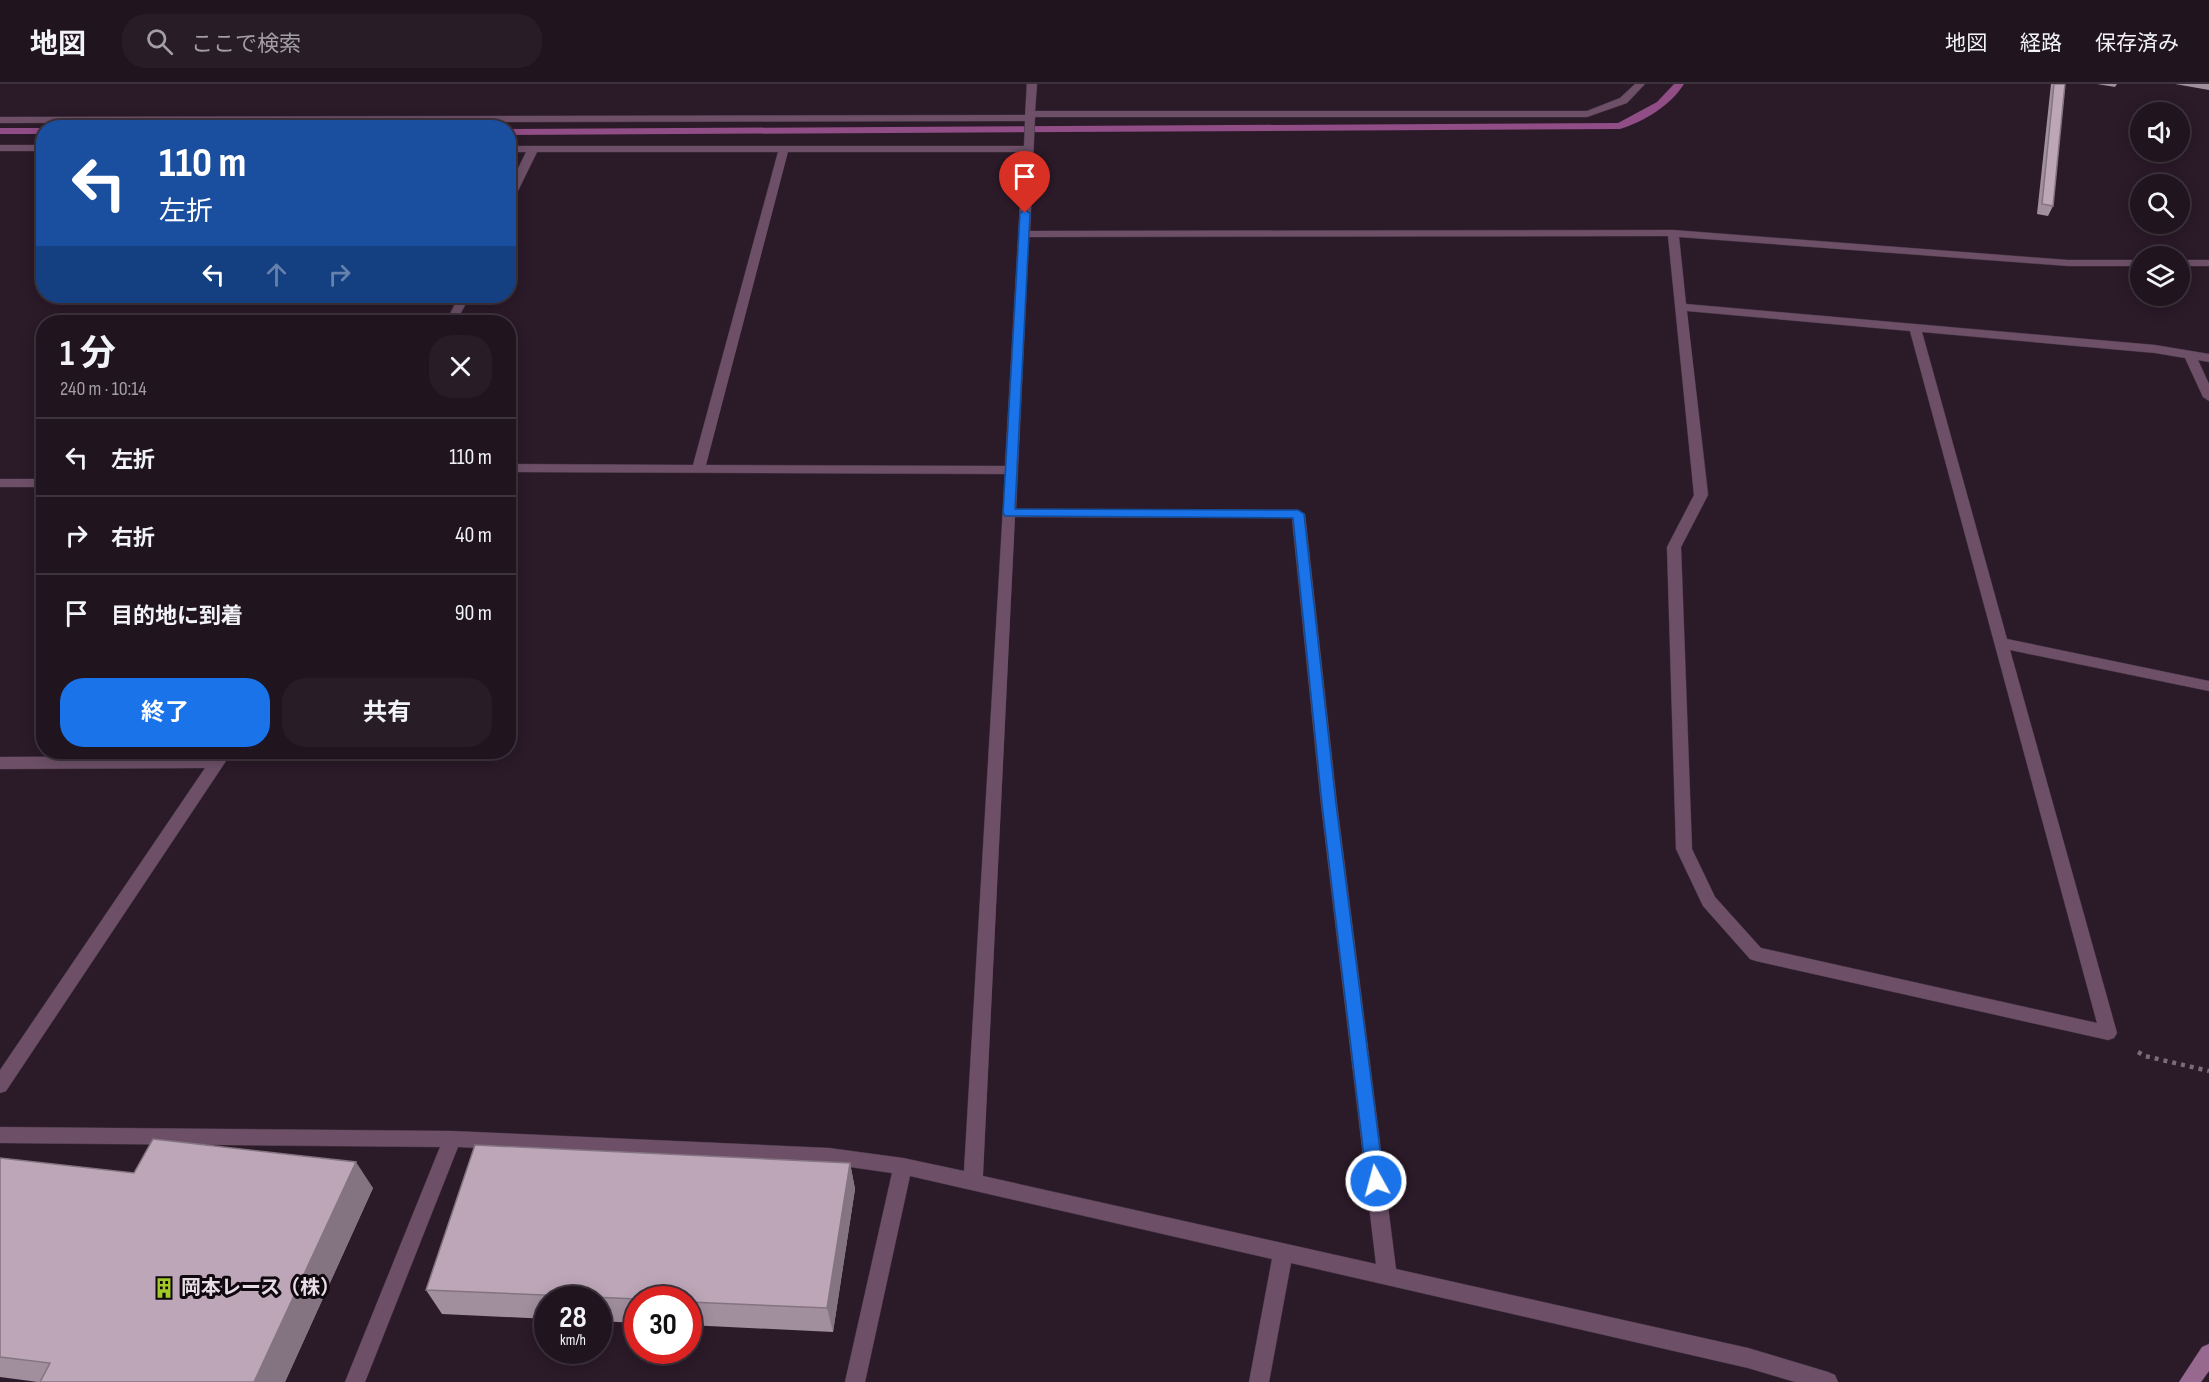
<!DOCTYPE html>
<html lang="ja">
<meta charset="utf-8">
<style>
:root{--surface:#20141e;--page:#281d27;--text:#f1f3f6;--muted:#a29ea4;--line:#3d333c;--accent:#1a73e8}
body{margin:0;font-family:"Sofia Sans Condensed","Noto Sans JP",sans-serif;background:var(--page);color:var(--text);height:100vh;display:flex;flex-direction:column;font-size:22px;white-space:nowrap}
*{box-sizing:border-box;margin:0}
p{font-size:20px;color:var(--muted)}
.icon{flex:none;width:33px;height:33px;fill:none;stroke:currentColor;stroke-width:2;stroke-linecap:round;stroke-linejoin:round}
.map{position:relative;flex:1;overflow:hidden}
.panel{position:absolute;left:36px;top:231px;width:480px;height:444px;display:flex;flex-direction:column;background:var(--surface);border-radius:24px;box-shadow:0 3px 15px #0003,0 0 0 2px var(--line)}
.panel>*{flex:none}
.banner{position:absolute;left:36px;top:36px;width:480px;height:183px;border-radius:24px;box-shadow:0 3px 15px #0003,0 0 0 2px var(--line);background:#1a4fa0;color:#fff;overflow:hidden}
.controls{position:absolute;left:2130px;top:18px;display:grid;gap:12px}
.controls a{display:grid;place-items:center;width:60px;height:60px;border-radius:50%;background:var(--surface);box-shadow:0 3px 15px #0003,0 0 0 2px var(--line);font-size:30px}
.speed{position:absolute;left:534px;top:1202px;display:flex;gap:12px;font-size:30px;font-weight:700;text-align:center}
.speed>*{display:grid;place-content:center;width:78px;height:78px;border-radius:50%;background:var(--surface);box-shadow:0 3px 15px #0003,0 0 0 2px var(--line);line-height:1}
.speed small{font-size:15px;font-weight:400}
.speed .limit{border:9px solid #d22;background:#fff;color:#111}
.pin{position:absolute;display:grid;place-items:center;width:51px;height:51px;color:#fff;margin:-62px -26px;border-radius:50% 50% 50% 0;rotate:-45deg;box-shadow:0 0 6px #0007}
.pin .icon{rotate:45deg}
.me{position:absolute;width:66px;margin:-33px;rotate:353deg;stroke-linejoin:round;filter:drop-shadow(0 0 4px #0008)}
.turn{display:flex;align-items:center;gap:21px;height:126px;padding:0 24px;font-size:27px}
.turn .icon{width:78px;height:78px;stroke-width:2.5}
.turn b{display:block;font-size:42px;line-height:51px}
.lanes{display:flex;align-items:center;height:57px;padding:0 24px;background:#0003;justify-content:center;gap:30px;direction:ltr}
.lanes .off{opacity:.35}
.round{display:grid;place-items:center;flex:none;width:63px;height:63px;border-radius:24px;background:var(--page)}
.head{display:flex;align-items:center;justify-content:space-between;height:102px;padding:0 24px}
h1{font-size:36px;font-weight:700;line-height:45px}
.action{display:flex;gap:12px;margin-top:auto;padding:12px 24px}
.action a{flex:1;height:69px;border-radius:24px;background:var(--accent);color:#fff;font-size:24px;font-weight:700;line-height:69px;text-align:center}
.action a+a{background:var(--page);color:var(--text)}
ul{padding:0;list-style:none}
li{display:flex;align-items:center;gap:18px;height:78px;padding:0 24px;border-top:2px solid var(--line)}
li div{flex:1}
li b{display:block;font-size:22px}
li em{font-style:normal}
header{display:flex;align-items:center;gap:36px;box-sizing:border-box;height:84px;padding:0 30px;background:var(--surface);border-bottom:2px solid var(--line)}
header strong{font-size:28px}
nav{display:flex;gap:33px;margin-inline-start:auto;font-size:21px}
.search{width:420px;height:54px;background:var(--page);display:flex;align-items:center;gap:15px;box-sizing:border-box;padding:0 21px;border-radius:24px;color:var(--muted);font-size:22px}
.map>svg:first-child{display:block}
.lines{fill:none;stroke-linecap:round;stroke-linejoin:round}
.stream{fill:#904d86;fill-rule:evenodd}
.street-casing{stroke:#453543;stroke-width:1}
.secondary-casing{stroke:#453543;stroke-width:1}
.path{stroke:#796b77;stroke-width:4.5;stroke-dasharray:4 5;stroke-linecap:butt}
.street{fill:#6d5068;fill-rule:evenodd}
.secondary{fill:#986990;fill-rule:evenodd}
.wall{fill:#a28f9e}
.shaded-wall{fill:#847481}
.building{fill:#bca6b8;stroke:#847481;stroke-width:1.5}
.route{fill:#1a73e8;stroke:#114b97;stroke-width:1.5}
.labels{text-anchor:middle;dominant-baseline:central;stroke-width:6;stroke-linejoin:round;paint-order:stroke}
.near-poi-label{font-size:20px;font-weight:bold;fill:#e8dde6;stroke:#0f080e;text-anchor:start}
</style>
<header>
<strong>地図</strong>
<div class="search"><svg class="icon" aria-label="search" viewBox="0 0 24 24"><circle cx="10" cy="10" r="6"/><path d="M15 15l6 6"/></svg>ここで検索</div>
<nav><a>地図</a><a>経路</a><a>保存済み</a></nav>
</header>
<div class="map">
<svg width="2209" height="1298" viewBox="0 0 2209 1298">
<rect width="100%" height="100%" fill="#2b1a28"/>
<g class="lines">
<path class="stream" d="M1674,0H1684C1670,22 1645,37 1620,45L508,51V45L1618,39L1657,18Z
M0,44H44V50H0Z"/>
<g class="street-casing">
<path id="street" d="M1027,0H1037L1035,27H1587L1620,14L1635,0H1645L1627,19L1587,33H1035L1030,147L1673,146L2068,176H2140V182H2068L1679,153L1686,220L2155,261L2209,270V278L2198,276L2209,300V317L2203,313L2185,274L2155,269L1922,248L2007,555L2209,597V607L2010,566L2117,949L2114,954L2108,956L1756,877L1750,875L1703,822L1676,765L1667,463L1694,411L1668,152L1029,153L1016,425L1298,426L1305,430L1337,720L1396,1185L1748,1264L1828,1288L1835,1291L1838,1298H1795L1748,1284L1291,1179L1269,1298H1249L1272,1175L910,1092L865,1298H845L892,1089L829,1080L458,1063L365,1298H345L440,1063L0,1059V1043L452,1047L829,1064L903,1074L964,1087L1005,390L508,388V380L693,381L778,68H537L513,117L508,120V105L526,68H508V62H1024L1025,37L0,39V33L1025,31ZM788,68H1023L1005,382L706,381ZM1687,227L1910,247L2097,939L1761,864L1715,813L1692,765L1681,463L1708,411ZM1015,433L1292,434L1321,720L1376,1180L983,1092Z
M0,61H44V67H0Z
M2180,176H2209V182H2180Z
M459,212H470L456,238H446Z
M0,395H44V403H0Z
M216,668H232L6,1007L0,1009V986L205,684L0,685V673L213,672Z"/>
</g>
<g class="secondary-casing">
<path id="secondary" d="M2209,1260V1287L2201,1298H2179L2202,1263Z"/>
</g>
<path class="path" d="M2138,968L2145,972L2209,987"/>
<use href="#street" class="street"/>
<use href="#secondary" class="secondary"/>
</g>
<path class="wall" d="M2051,0H2065L2053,122L2048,132L2037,130Z
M2097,0H2117L2115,3Z
M2175,0H2209V6Z
M0,1074L134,1089L373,1104L285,1298H38L0,1293Z
M850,1079L855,1105L833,1248L688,1241V1215H638V1239L598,1237V1215H548V1235L442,1230L426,1206Z"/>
<path class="shaded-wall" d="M356,1078L373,1104L285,1298H254Z
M850,1079L855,1105L833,1248L827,1224Z"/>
<path class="building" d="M2054,0H2065L2053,122L2042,120Z
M153,1055L356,1078L254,1298H40L50,1279L0,1273V1074L134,1089Z
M475,1061L850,1079L827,1224L688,1218V1215H638L426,1206Z"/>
<path class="route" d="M1025,126L1030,129L1015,425L1298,426L1304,430L1336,720L1384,1097L1382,1103L1376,1105L1370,1103L1367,1097L1322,720L1293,434L1005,432L1003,429L1020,129Z"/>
<defs>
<g id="building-bare" transform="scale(1.62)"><path d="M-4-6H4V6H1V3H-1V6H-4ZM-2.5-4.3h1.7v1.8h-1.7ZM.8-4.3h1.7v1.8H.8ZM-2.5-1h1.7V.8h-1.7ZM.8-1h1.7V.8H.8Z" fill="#a3c926" stroke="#0f080e" stroke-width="2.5" paint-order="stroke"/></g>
</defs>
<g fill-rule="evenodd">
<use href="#building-bare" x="164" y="1204"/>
</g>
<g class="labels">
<g class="near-poi-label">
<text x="181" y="1204">岡本レース（株）</text>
</g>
</g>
</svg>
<div class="controls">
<a><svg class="icon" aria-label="sound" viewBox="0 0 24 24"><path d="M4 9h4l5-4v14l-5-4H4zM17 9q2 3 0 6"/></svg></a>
<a><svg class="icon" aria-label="search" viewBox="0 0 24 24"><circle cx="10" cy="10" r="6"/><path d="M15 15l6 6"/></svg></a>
<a><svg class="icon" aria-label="layers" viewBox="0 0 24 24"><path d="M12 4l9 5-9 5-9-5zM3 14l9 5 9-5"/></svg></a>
</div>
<div class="speed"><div>28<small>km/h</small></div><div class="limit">30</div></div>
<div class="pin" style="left:1025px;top:129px;background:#d93025"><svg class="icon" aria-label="arrive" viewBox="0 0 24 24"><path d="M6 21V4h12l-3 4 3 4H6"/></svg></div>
<svg class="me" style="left:1376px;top:1097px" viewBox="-20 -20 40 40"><circle r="17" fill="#1a73e8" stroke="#fff" stroke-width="3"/><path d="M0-11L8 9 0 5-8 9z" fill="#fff"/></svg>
<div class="banner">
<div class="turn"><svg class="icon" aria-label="left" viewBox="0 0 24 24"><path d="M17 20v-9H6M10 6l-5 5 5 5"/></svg><div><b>110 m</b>左折</div></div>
<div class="lanes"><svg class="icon" aria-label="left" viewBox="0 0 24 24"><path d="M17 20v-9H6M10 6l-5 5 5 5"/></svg><svg class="icon off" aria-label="ahead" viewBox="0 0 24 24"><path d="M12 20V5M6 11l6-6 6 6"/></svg><svg class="icon off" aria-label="right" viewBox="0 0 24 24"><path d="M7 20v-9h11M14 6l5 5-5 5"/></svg></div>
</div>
<section class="panel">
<div class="head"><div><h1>1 分</h1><p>240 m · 10:14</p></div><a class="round"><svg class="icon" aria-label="close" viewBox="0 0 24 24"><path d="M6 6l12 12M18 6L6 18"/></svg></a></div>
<ul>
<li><svg class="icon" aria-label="left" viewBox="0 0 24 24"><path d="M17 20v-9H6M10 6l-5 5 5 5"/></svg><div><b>左折</b></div><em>110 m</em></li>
<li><svg class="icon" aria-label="right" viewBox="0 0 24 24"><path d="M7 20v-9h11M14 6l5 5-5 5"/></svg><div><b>右折</b></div><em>40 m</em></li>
<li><svg class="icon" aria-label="arrive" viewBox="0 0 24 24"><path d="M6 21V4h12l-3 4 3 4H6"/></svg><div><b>目的地に到着</b></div><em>90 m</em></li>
</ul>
<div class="action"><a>終了</a><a>共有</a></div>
</section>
</div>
